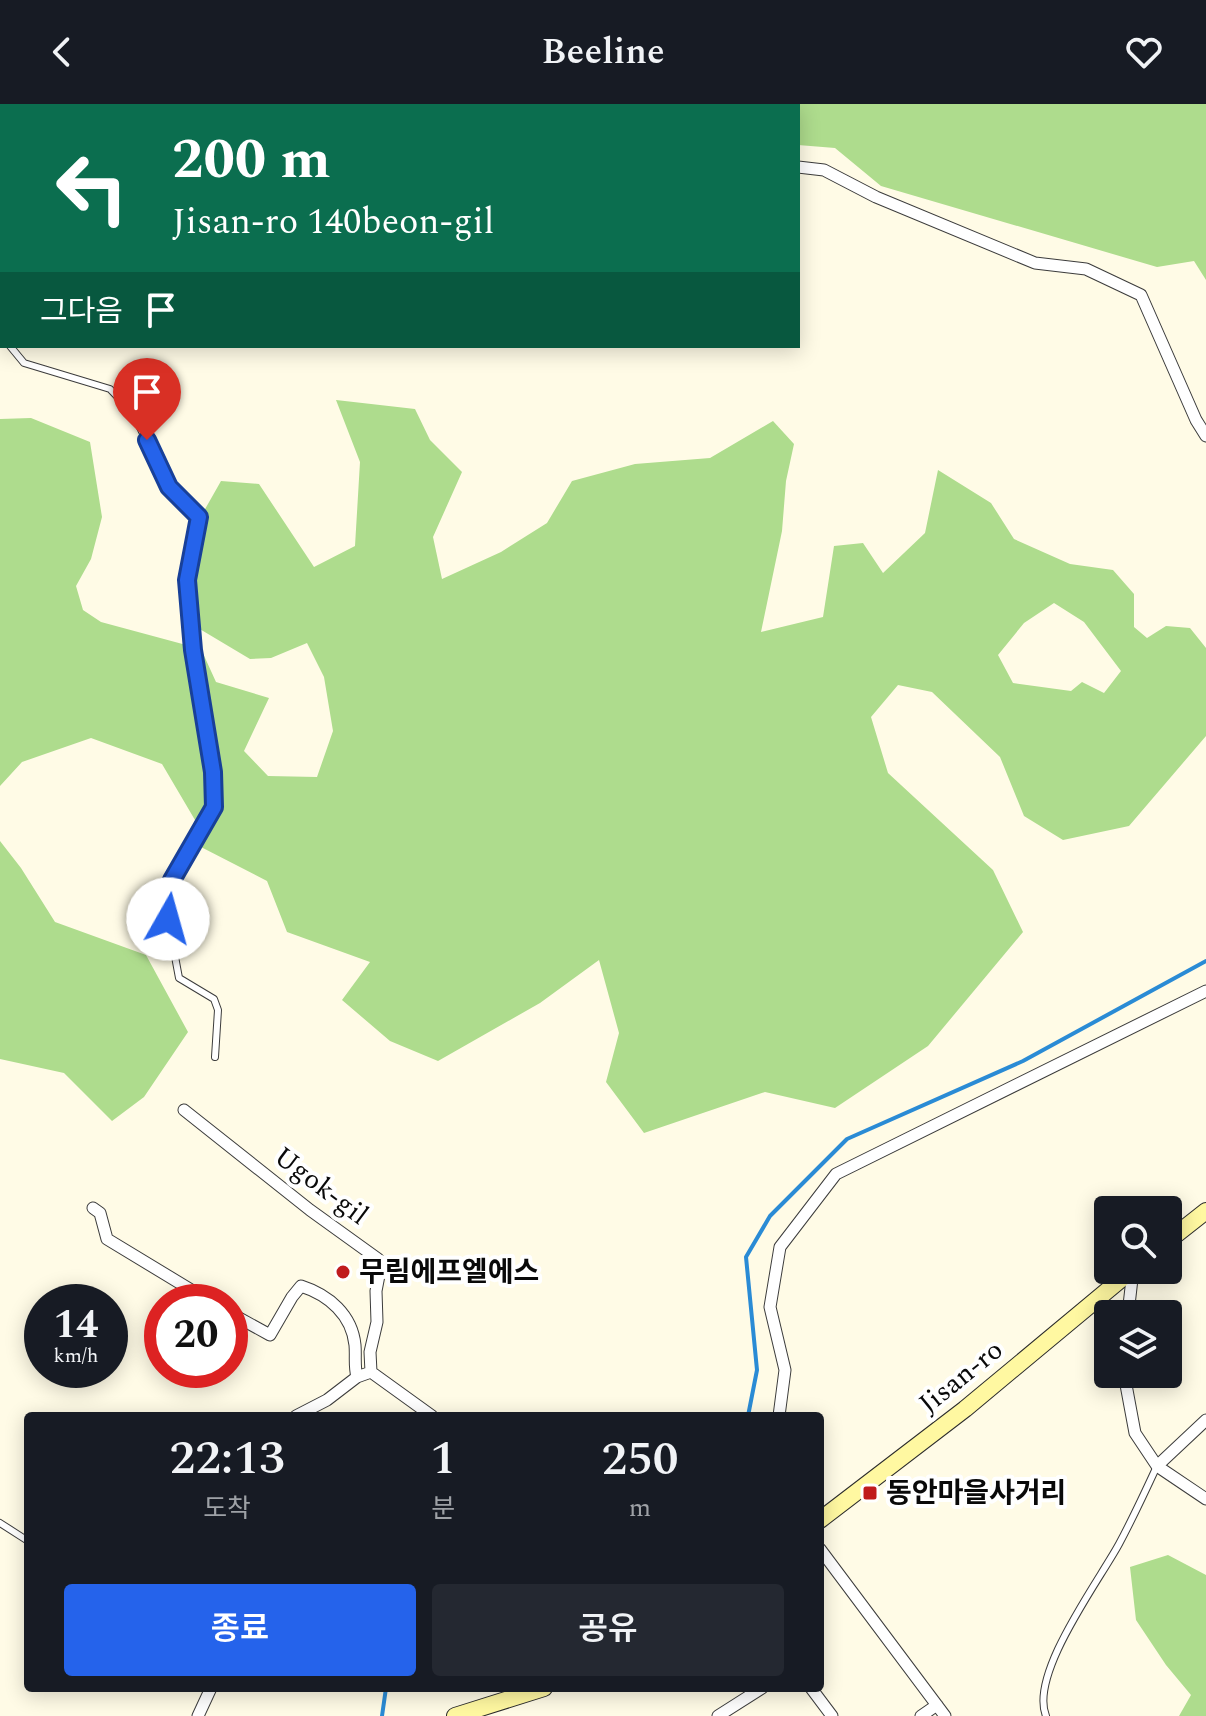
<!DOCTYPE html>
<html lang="ko">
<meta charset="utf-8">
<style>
:root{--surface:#171b24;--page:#242831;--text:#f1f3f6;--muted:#9ea1a6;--accent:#2563eb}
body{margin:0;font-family:Spectral,"Noto Sans KR",serif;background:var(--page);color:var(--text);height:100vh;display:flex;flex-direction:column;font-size:30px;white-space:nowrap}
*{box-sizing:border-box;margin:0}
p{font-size:26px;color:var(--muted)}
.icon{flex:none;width:44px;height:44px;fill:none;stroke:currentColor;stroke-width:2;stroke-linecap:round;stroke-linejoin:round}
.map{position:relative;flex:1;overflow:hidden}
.panel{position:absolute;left:24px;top:1308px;width:800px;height:280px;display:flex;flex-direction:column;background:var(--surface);border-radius:8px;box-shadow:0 4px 20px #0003}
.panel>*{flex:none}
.banner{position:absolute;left:0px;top:0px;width:800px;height:244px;box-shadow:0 4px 20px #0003;background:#0b6e4f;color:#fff;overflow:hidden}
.controls{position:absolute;left:1094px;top:1092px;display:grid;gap:16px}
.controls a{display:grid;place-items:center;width:88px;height:88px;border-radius:8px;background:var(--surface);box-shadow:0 4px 20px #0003;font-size:40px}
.speed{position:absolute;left:24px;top:1180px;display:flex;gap:16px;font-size:40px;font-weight:700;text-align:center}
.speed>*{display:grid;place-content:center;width:104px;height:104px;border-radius:50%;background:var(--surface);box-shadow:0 4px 20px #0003;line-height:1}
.speed small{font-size:20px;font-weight:400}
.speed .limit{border:12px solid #d22;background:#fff;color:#111}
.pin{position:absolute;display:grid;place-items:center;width:68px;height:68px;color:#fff;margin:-82px -34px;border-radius:50% 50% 50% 0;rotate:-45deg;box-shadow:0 0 8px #0007}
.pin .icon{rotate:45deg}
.me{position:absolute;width:88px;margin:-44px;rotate:7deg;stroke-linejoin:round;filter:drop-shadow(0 0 6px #0008)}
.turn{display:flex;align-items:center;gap:28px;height:168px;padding:0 40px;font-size:36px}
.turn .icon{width:104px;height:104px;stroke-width:2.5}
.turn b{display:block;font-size:56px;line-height:68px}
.then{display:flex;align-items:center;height:76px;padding:0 40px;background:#0003;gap:16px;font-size:30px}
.eta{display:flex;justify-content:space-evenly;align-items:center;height:136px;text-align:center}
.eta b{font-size:48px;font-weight:600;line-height:56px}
.button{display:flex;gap:16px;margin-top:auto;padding:16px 40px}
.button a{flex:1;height:92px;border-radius:8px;background:var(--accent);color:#fff;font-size:32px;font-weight:600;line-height:92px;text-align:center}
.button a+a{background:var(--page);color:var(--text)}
header{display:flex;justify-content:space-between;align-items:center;height:104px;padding:0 40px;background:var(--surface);font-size:36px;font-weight:600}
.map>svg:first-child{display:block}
.forest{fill:#aedc8d;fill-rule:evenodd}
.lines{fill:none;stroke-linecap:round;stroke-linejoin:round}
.stream{stroke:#2a8bd5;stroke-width:4}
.service-casing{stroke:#3c3c3c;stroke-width:8}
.minor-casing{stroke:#3c3c3c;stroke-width:13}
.secondary-casing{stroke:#2b2b2b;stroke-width:18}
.service{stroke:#fff;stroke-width:6}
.minor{stroke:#fff;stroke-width:11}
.secondary{stroke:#fff8a1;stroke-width:16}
.route-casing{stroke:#184099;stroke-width:20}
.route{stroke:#2563eb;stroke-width:14}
.poi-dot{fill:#c01b1d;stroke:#fff;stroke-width:3}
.labels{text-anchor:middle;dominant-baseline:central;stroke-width:8;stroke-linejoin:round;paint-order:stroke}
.street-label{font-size:28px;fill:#090909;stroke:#fff}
.poi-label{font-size:28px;font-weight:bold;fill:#090909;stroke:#fff;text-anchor:start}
</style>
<header><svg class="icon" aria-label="back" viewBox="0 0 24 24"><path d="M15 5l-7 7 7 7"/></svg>Beeline<svg class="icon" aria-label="heart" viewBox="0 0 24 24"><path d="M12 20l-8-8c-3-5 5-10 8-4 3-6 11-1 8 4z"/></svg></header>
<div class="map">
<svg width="1206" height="1612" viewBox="0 0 1206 1612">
<rect width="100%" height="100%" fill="#fffbe6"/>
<path class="forest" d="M660,0H1206V176L1194,157L1157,163L881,82L835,44L798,41V2Z
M336,296L415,305L430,336L462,368L433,433L442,475L501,448L547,419L572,377L635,360L710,354L773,317L794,340L786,377L782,427L761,528L823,513L834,442L863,439L883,469L925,429L938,366L991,399L1014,435L1070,460L1113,466L1134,490V523L1147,534L1166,522L1190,524L1206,544V632L1129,722L1063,736L1024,712L1000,653L932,588L898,581L871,613L888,669L993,766L1023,828L928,942L835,1004L765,988L644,1029L606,978L619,929L599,856L540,899L438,957L390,937L342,896L370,858L287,828L267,777L199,742L195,716L162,660L91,634L22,658L0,682V315L31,314L90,338L102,413L91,455L76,482L83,506L101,518L201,545L216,578L269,594L244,647L268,672L317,673L333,627L324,573L307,539L271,554L250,555L188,518L182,456L200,414L221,377L259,380L314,463L355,442L360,358ZM1054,499L1084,518L1121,567L1104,589L1082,578L1071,587L1013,579L998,551L1024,519Z
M0,737L21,764L55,818L146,851L188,928L144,993L112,1017L64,969L0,955Z
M1168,1451L1206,1471V1612H1179L1191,1591L1166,1561L1136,1516L1130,1463Z"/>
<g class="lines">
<path class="stream" d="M748,1312L757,1266L746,1153L770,1112L847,1035L1023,957L1206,857
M382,1612L386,1584"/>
<g class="service-casing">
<path id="service" d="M19,0L20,2
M193,2L195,0
M0,136L2,130
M0,197L2,208
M10,242L24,259L110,285L133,309L169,383L199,413L187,476L193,546L213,668L214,703L172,776L168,815L179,874L214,895L218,906L215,953
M0,1419L28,1437
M1046,1612C1029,1570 1099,1477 1119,1440C1133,1414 1145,1388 1157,1362"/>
</g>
<g class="minor-casing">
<path id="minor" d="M447,0L454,2
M346,2L351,0
M0,53H2
M798,63L824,66L876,93L1035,159L1086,165L1141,191L1196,316L1206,332
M184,1006L310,1106L378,1155L381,1161L376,1187L377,1218L370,1248L371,1268L432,1312
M93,1104L100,1109L107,1135L211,1198
M230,1209L270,1231L292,1193L301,1182C329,1191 352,1211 355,1241C356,1252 354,1262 357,1273L371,1268
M1128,1210L1133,1166
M1124,1270L1135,1329L1157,1362L1206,1395
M296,1312L327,1296L357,1273
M779,1312L785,1266L770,1203L780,1143L836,1070L1206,887
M1157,1362L1206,1316
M820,1445L945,1612
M811,1584L832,1612
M198,1612L211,1584
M718,1612L762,1584
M921,1612L937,1601"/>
</g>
<g class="secondary-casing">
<path id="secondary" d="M1168,1137L1206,1107
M820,1416L965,1305L1132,1166
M455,1612L544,1584"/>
</g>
<use href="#service" class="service"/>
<use href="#minor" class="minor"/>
<use href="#secondary" class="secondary"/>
</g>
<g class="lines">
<g class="route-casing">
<path id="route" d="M147,336L169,383L199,413L187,476L193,546L213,668L214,703L172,776L168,815"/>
</g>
<use href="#route" class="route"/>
</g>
<g class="poi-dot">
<circle cx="343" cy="1168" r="8"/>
<rect x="862" y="1381" width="16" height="16" rx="4"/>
</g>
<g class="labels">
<g class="street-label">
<text transform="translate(321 1082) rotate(37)">Ugok-gil</text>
<text transform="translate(961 1273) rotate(-39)">Jisan-ro</text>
</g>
<g class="poi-label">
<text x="359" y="1168">무림에프엘에스</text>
<text x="886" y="1389">동안마을사거리</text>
</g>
</g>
</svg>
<div class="controls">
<a><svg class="icon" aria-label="search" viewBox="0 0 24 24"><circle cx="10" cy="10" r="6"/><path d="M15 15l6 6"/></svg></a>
<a><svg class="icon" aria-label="layers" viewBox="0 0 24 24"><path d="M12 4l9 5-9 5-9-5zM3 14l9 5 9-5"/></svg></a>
</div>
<div class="speed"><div>14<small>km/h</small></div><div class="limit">20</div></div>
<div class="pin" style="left:147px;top:336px;background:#d93025"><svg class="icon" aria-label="arrive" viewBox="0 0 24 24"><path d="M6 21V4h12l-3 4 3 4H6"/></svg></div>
<svg class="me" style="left:168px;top:815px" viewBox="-20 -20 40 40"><circle r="19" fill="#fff"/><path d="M0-13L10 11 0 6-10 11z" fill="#2563eb"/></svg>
<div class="banner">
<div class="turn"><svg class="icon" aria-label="left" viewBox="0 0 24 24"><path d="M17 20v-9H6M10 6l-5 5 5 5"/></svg><div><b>200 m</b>Jisan-ro 140beon-gil</div></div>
<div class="then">그다음<svg class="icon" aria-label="arrive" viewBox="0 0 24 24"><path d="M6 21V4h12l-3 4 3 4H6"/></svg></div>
</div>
<section class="panel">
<div class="eta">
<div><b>22:13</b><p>도착</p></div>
<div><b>1</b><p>분</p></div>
<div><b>250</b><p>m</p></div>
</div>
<div class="button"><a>종료</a><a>공유</a></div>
</section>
</div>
